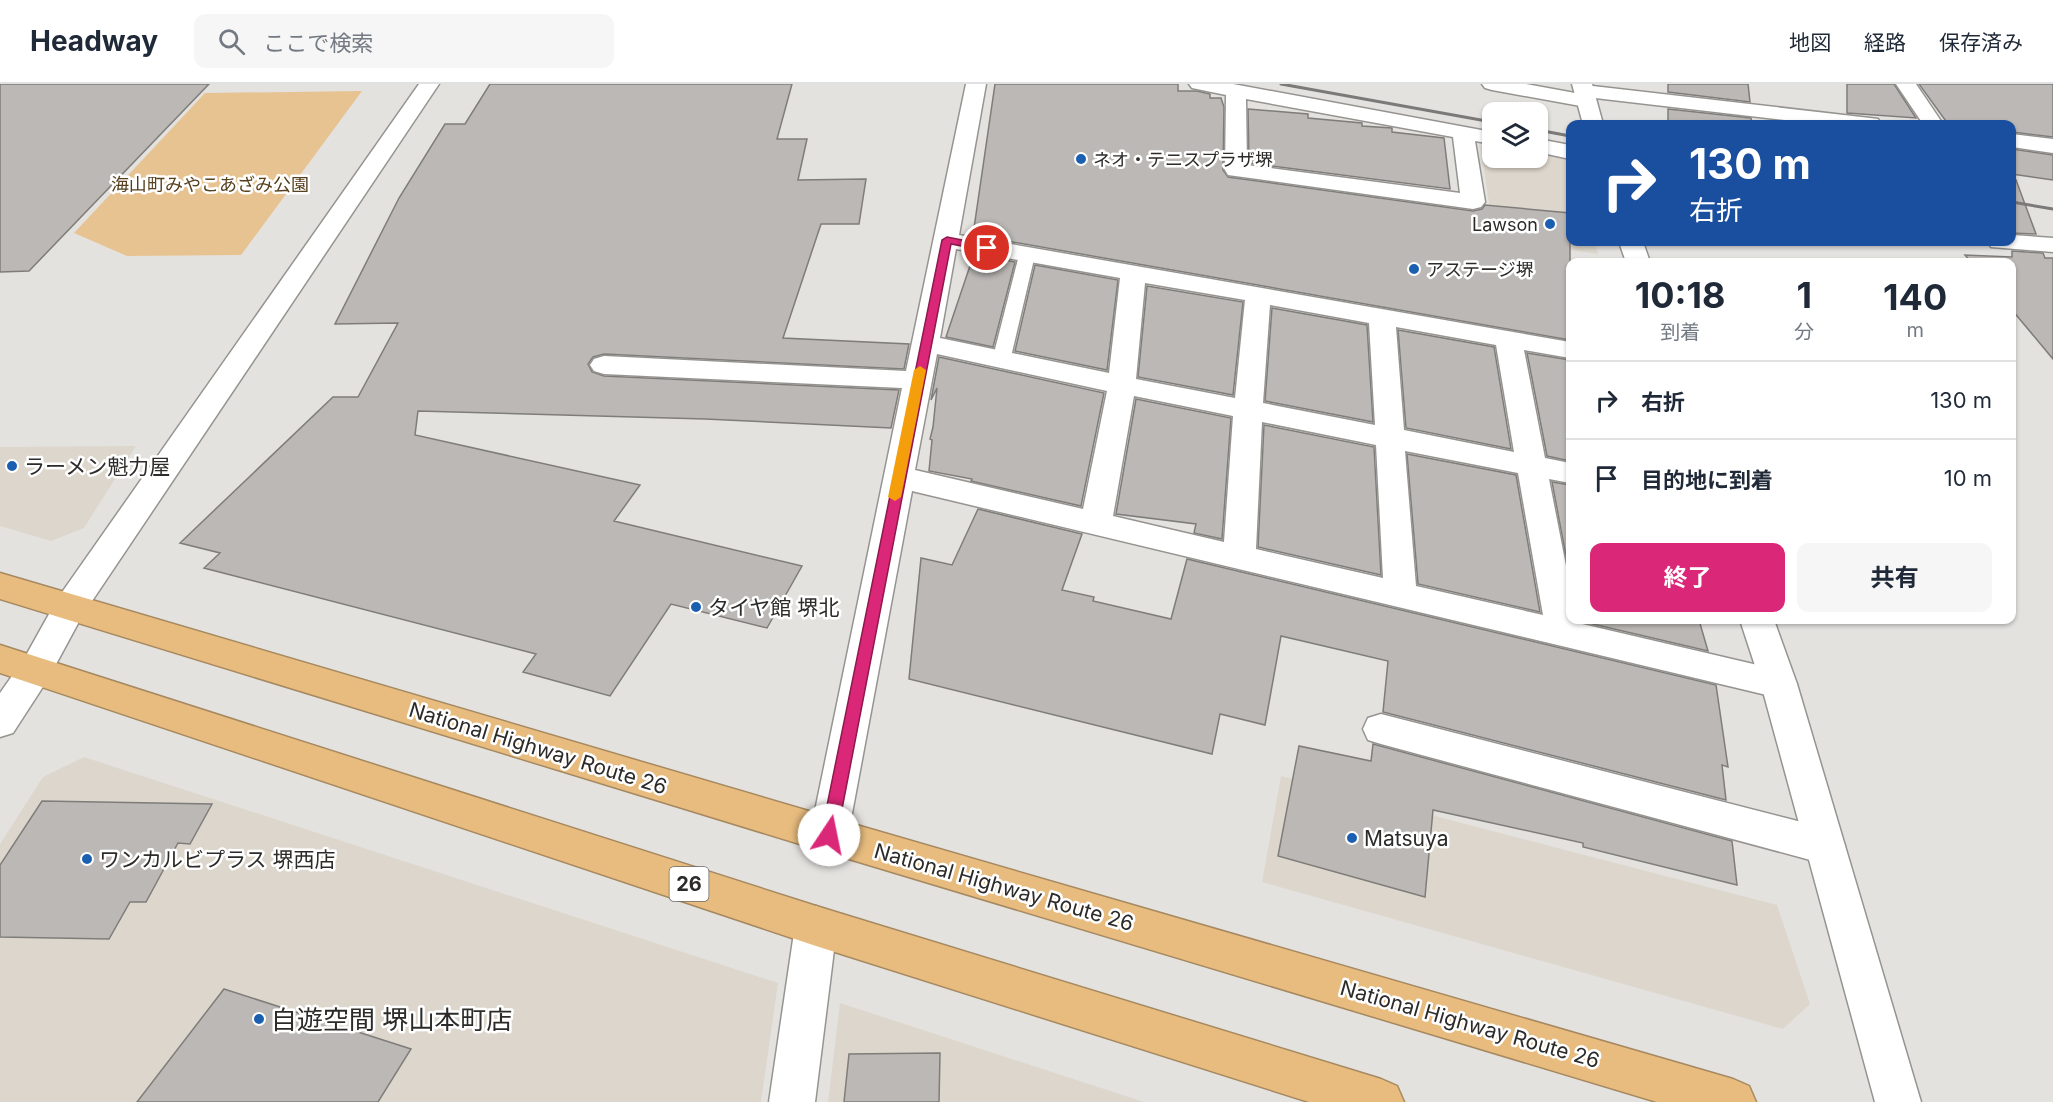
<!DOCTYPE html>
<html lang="ja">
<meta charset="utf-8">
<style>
:root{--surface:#fff;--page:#f6f6f7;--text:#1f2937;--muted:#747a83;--line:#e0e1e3;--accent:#db2777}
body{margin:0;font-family:Inter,"Noto Sans JP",sans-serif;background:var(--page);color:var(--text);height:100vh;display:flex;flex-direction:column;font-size:22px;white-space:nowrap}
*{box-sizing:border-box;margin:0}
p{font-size:20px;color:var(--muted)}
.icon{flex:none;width:33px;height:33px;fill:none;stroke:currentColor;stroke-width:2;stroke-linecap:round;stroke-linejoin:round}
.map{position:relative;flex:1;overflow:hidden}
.details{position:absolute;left:1566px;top:174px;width:450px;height:366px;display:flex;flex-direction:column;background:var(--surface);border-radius:12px;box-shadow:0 2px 4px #0004}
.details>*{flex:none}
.banner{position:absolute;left:1566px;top:36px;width:450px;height:126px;border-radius:12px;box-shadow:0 2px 4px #0004;background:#1a4fa0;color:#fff;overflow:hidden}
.fabs{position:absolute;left:1482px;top:18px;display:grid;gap:12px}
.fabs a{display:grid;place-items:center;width:66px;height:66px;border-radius:12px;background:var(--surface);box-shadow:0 2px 4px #0004;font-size:30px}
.pin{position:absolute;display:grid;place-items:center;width:51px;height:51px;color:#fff;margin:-26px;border:3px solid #fff;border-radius:50%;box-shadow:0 2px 6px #0007}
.me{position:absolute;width:66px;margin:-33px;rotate:11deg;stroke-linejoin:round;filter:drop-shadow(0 0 4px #0008)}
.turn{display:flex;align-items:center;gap:21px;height:126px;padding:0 24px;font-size:27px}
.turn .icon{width:78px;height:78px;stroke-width:2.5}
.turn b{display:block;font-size:42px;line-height:51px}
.eta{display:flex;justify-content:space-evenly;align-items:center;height:102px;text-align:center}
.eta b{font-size:36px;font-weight:700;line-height:42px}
.action{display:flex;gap:12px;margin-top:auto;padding:12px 24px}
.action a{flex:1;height:69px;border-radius:12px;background:var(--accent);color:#fff;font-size:24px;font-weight:700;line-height:69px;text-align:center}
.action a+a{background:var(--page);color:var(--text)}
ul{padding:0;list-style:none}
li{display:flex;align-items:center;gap:18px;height:78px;padding:0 24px;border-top:2px solid var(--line)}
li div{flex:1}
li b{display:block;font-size:22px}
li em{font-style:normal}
header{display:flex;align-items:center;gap:36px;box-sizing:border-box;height:84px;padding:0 30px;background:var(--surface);border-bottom:2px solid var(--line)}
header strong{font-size:28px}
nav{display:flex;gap:33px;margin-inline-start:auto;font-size:21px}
.search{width:420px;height:54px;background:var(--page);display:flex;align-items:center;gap:15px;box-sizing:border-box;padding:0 21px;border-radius:12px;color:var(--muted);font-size:22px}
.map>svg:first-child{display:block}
.built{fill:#ddd6cc}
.green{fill:#e7c391}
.building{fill:#bbb8b5;stroke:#7f7d7a;stroke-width:1.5}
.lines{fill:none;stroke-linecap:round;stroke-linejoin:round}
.lane-casing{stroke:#969491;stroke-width:3}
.street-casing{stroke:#969491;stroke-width:3}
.secondary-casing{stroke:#969491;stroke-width:3}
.highway-casing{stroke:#a68961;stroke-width:3}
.lane{fill:#fff;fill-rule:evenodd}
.street{fill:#fff;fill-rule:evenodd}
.secondary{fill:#fff;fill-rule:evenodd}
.highway{fill:#e8bc7e;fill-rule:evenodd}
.rail{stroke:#7b7a78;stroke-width:3}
.route{fill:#db2777;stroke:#8e194d;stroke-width:1.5}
.slow{fill:#f59e0b}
.poi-dot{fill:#1b60b0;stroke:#fff;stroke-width:2}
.labels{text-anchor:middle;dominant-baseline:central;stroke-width:5;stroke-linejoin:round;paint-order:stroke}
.far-poi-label{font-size:18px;fill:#2c2b2a;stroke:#fff;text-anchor:start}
.far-park-label{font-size:18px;fill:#57401e;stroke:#fff}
.shield{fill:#fff;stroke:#6b6b6a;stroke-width:1.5}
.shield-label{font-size:20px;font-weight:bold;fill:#2c2b2a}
.poi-label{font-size:21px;fill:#2c2b2a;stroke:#fff;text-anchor:start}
.street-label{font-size:21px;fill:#2c2b2a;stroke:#fff}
.near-poi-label{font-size:26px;fill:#2c2b2a;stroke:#fff;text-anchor:start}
</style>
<header>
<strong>Headway</strong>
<div class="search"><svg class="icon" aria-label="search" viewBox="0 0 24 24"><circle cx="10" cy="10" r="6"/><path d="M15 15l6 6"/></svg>ここで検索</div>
<nav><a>地図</a><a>経路</a><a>保存済み</a></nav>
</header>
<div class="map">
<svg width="2053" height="1018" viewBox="0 0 2053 1018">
<rect width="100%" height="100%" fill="#e4e2df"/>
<path class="built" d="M1489,60L1492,61V74H1538V69L1570,75V158H1595L1598,170L1494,155L1481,63Z
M136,362L84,444L51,457L0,442V363Z
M84,673L778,899L761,1018H0V760L43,693Z
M1281,692L1777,821L1810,920L1783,945L1262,798Z
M840,919L1144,1018H828Z"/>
<path class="green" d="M362,7L241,171L127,172L74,149L205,9Z"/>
<path class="building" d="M0,0H209L29,187L0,188Z
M490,0H792L777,55H807L798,96L866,95L859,140H821L783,254L909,260L904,285L604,270L593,273L588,280L592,288L604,292L899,306L891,344L705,335L418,327L415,351L640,401L614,437L802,482L767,544L671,520L610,612L523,588L536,570L204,484L220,469L180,459L333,313H358L398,239L335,240L399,114L445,40H465Z
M995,0H1178V7H1197L1210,10V14H1221L1224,23L1223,86L1228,93L1473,127L1482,125L1485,121L1570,129V256L973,151Z
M1668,0H1748L1750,18L1668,8Z
M1847,0H1894L1916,34L1847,29Z
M1919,0H2053V53L2012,48V40H1948Z
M1248,25L1308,30V34L1362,39V42L1392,44V48L1444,54L1450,105L1249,79Z
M1668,25L1751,34L1752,40H1668Z
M2012,65L2053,71V96L2012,90Z
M2016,96L2036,150L2012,149V97Z
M2012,167L2043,169L2045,174H2053V275L2012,226V178H1971L1965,171L2012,173Z
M974,170L1015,178L993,263L946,253Z
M1035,181L1118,196L1107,286L1015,267Z
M1147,202L1243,218L1233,311L1138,293Z
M1272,224L1367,241L1373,338L1265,317Z
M1398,246L1494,263L1511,365L1406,344Z
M1527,269L1570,276V377L1547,372Z
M939,273L1104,309L1081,422L971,397L972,395L929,387L932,356L930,355L933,343L937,304L931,316Z
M1136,315L1231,334L1222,455L1194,449L1196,440L1116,430Z
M1264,341L1374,363L1381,491L1258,463Z
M1407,370L1516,391L1540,528L1418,500Z
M1552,398L1570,401V493Z
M978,425L1082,450L1062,506L1094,513L1093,517L1171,535L1187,475L1716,601L1728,683L1722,681L1726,716L1383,628L1388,577L1281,552L1265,641L1220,630L1212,670L909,595L921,474L952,481Z
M1579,536H1699L1708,567L1580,537Z
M1373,660L1732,757L1737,801L1583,763V759L1433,726L1425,813L1278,772L1299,662L1371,677Z
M42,717L212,720L190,760L178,759L146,818H130L109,855L0,853V781Z
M224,905L411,965L378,1018H137Z
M940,969L939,1018H844L849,970Z"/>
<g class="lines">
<g class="lane-casing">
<path id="lane" d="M1027,166L1035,171L1010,277L1007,281H995L992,277L1019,171Z"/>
</g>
<g class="street-casing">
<path id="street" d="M966,0H986L959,151L1570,258V274L1524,266L1545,374L1570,379V399L1549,395L1570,502V536H1577L1578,539L1779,586L1791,590L1797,600L1791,610L1779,614L912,407L848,751L843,763L829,769L815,763L810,751L902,304L604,290L594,287L590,281L594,275L604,272L906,287ZM956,165L1120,194L1109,289L940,254ZM1145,199L1245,216L1235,314L1136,295ZM1270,221L1369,239L1375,341L1263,319ZM1396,243L1496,261L1514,368L1404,346ZM937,270L1107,307L1083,425L915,386ZM1134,312L1233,332L1224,458L1113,432ZM1262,338L1376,361L1383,494L1256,465ZM1405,367L1518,389L1543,531L1416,502Z
M1189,0H1233L1492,48V60L1475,57L1485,118L1481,123L1473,125L1228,91L1225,86L1226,11L1192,4ZM1246,15L1453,53L1460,109L1247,81Z
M1482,0H1526L1575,9L1577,3L1584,1L1870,34L1878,35L1881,40H1819L1595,14L1596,17L1593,21L1586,23L1492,6L1485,4Z
M1896,0H1916L1943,40H1923Z
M2012,50L2053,55V69L2012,63Z
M1538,55L1570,61V75L1538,68Z
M2012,151L2053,154V168L1991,163L1988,158H2012Z
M1381,630L1825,744L1839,749L1845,762L1839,775L1825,780L1381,660L1368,656L1363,645L1368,634Z
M816,822L831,828L837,842L815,1018H769L795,842L801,828Z"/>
</g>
<g class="secondary-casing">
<path id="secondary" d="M419,0H439L82,532L48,595L13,649L0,653V609L24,575L58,514Z
M1572,0H1592L1603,40H1583Z
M1619,158H1643L1650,178H1626Z
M1740,536H1774L1797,600L1921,1018H1875L1761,600Z"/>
</g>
<g class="highway-casing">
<path id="highway" d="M0,489L829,733L1733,995L1749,1002L1756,1018H1657L829,769L0,515Z
M0,561L816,822L1381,995L1397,1002L1404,1018H1309L816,862L0,589Z"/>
</g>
<use href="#lane" class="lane"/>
<use href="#street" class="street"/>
<use href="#secondary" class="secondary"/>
<use href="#highway" class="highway"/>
<path class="rail" d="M1281,0L1492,38
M1538,46L1570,52
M2012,118L2053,125"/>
</g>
<path class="route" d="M947,153L987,161L992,164L987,167L951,160L837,751L834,756L829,758L823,756L821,751L942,156Z"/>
<path class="slow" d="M920,282L926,286L901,413L895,417L888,413L914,286Z"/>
<g class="poi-dot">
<circle cx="1081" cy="75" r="6"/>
<circle cx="1550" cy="140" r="6"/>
<circle cx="1414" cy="185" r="6"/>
<circle cx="12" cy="382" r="6"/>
<circle cx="696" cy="523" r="6"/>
<circle cx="1352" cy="754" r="6"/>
<circle cx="87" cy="775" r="6"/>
<circle cx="259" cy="935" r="6"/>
</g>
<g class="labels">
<g class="far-poi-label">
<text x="1093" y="75">ネオ・テニスプラザ堺</text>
<text x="1538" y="140" text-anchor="end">Lawson</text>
<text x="1426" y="185">アステージ堺</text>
</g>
<g class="far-park-label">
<text x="210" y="100">海山町みやこあざみ公園</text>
</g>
<rect class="shield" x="669.5" y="783" width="39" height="34" rx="4.5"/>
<g class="shield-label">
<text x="689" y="800">26</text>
</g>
<g class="poi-label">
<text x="24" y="382">ラーメン魁力屋</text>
<text x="708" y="523">タイヤ館 堺北</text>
<text x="1364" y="754">Matsuya</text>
<text x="99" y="775">ワンカルビプラス 堺西店</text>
</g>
<g class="street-label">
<text transform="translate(538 664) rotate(17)">National Highway Route 26</text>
<text transform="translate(1004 803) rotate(16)">National Highway Route 26</text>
<text transform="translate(1470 940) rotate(16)">National Highway Route 26</text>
</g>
<g class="near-poi-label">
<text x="271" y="935">自遊空間 堺山本町店</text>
</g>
</g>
</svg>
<div class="fabs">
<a><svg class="icon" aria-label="layers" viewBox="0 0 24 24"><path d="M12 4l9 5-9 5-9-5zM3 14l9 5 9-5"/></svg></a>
</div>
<div class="pin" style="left:987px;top:164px;background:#d93025"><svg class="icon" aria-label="arrive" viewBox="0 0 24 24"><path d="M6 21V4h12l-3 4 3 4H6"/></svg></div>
<svg class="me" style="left:829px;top:751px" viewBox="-20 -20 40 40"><circle r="19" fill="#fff"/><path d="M0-13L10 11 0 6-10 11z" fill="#db2777"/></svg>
<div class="banner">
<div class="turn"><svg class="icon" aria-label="right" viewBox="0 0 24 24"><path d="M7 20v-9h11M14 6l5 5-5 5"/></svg><div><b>130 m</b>右折</div></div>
</div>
<section class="details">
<div class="eta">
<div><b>10:18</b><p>到着</p></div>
<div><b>1</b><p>分</p></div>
<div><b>140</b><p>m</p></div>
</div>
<ul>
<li><svg class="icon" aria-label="right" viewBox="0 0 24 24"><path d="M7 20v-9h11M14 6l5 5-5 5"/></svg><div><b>右折</b></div><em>130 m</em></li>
<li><svg class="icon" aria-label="arrive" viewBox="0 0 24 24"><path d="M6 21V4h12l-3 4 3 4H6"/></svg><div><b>目的地に到着</b></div><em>10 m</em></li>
</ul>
<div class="action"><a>終了</a><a>共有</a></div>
</section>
</div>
